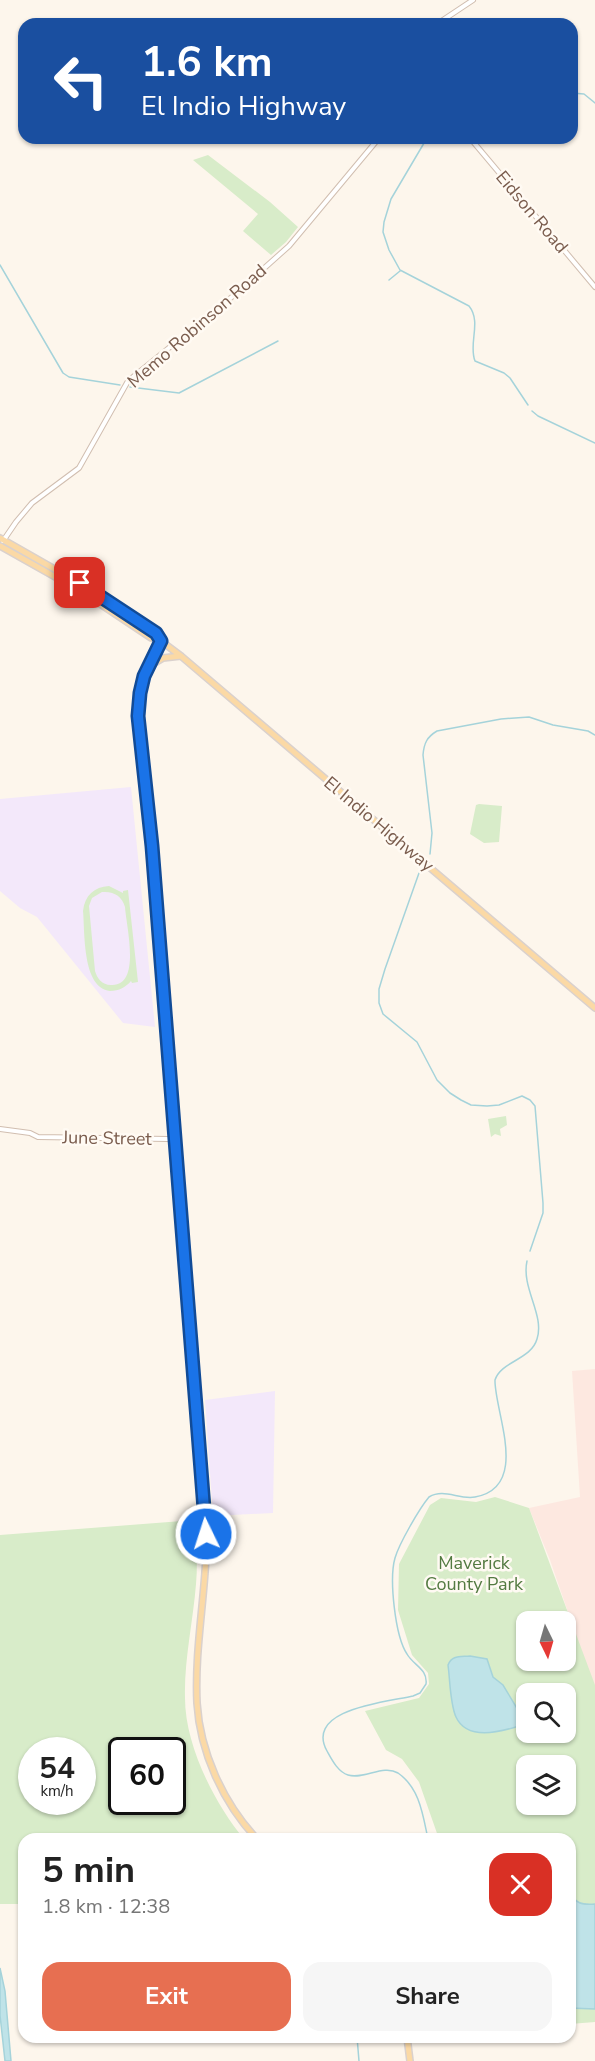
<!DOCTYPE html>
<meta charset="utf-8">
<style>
:root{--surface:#fff;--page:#f6f6f6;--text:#222;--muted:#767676;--accent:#e76f51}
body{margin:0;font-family:"Nunito Sans",sans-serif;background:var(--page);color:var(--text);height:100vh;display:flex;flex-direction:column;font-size:22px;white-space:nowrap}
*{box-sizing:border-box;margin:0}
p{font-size:20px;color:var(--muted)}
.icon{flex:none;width:33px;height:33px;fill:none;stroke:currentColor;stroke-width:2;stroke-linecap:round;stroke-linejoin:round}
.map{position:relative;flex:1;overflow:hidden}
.sheet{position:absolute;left:18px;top:1833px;width:558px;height:210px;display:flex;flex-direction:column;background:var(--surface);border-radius:18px;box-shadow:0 2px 4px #0004}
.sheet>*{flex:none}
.banner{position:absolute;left:18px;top:18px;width:560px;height:126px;border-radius:18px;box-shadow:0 2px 4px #0004;background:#1a4fa0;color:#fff;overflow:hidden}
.needle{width:39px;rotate:175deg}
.tools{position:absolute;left:516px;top:1611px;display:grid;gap:12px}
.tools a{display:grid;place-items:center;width:60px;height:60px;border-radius:12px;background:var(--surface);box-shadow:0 2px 4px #0004;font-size:30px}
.speed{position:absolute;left:18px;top:1737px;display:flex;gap:12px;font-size:30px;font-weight:700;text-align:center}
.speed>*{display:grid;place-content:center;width:78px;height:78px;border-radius:50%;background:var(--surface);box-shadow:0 2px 4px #0004;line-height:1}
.speed small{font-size:15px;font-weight:400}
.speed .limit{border:3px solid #111;border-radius:9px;background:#fff;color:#111}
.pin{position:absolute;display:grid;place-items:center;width:51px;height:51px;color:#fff;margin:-26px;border-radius:12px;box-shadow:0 3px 9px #0006}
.me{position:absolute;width:66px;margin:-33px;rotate:356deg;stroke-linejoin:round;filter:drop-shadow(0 0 4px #0008)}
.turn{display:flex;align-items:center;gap:21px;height:126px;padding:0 24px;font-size:27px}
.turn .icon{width:78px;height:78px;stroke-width:2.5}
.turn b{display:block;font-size:42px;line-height:51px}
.round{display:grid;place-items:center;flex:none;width:63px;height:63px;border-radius:18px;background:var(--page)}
.overview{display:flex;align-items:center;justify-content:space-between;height:102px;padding:0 24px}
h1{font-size:36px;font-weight:700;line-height:45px}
.action{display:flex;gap:12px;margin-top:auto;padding:12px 24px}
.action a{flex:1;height:69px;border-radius:18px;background:var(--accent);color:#fff;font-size:24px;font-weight:700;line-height:69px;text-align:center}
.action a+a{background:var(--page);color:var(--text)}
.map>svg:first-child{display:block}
.commercial{fill:#fde8e0}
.education{fill:#f3e8fa}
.green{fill:#d8ecc9;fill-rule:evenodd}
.water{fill:#bfe3e8;stroke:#a5d3da;stroke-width:1.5}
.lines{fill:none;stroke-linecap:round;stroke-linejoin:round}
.stream{stroke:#a5d3da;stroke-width:1.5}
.tertiary-casing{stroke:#d1beb0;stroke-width:6}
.primary-casing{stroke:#dad1cd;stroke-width:8}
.tertiary{stroke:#fff;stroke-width:4}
.primary{stroke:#fbd9a5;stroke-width:5}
.route-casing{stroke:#114b97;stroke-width:15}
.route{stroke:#1a73e8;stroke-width:10}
.labels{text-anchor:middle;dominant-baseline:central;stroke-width:5;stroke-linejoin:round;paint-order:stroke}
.street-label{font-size:18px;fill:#7a5c4d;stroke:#fffaf3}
.park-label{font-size:18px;fill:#537a41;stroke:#fffaf3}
</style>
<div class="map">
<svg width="595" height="2061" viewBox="0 0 595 2061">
<rect width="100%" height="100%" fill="#fdf6ec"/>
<path class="commercial" d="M595,1369V1690L550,1560L529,1508L580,1497L572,1371Z"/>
<path class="education" d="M131,787L155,1027L123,1023L37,917L20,908L0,891V799Z
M275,1391L273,1513L213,1516L205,1400Z"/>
<path class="green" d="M208,155L270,202L298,227L286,242L271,255L243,231L258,214L193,160Z
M479,804L502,806L499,842L484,843L470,834L476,805Z
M109,886L123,893V891L128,890L138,982L132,983L131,981C126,987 119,991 110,991C82,988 85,932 83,911C85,895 94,887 109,886ZM102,892C114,891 122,896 125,907C126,925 142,987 111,985C102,985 97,978 95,971L89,906L92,898Z
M506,1116L507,1125L500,1129L501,1136L495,1134L491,1137L488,1119Z
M495,1497L529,1508L595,1685V2022L570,2024V1839H439L419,1782L402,1759L386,1750L365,1711L419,1698L429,1684L428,1673L412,1655L398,1610L399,1564L430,1505L441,1498L476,1502ZM526,1622H566V1660H526ZM526,1694H566V1732H526ZM526,1766H566V1804H526Z
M195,1520C196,1541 198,1563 196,1584C193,1622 184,1660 185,1698C185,1745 214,1803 244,1839H24V1904H0V1535ZM32,1750H82V1802H32ZM122,1750H172V1802H122Z"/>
<path class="water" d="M470,1656L487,1659L493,1677L503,1685L518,1710L519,1726C500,1732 467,1741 456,1717C450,1704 450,1679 448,1665C452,1655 460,1657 470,1656Z
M570,1891C575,1904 582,1905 595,1904V2009L570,2008Z
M0,1968L5,1991L11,2061H5L0,2015Z"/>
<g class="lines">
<path class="stream" d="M572,93L584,94L595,103
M427,138L391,199L384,222L383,232L389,250L400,270L469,306C482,322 468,344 475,361L504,373L510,378L528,405
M0,265L63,373L69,377L120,385
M389,280L400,271
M130,387L179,393L278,341
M532,411L538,416L595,443
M430,854L432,833L423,755C424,743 427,737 437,731L501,719L529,717L553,725L588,731L595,735
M419,873L385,969L379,989V1003L383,1014L417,1042L437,1080L450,1093L461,1100L471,1105L487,1106L499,1105L522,1096L530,1100L535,1106L543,1203V1213L530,1251
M428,1839C423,1816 420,1788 398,1773C383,1764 364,1780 348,1775C338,1772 332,1760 327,1751C304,1709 387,1702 413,1696L420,1693L426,1684C428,1669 413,1665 407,1654C395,1636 389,1579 395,1558C399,1544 419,1509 429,1497C444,1488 459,1500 475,1497C531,1487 494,1411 495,1380C501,1361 531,1360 537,1339C545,1315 521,1288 527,1261
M357,2037L359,2061"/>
<g class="tertiary-casing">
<path id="tertiary" d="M437,24L473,0
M470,138L595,287
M3,541L16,522L32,503L79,468L128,381L233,296L289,246L379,138
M0,1129L30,1133L38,1137L168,1139L175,1142"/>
</g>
<g class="primary-casing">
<path id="primary" d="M0,538L86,587L155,633L160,640
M0,546L82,592L151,638L161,641L181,656L595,1008
M161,641L144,676L140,693L138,716L152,846L206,1520C209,1581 194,1642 197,1703C200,1752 223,1803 257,1839
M151,665L163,658L181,656
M407,2037L410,2061"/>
</g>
<use href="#tertiary" class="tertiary"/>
<use href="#primary" class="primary"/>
</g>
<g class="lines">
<g class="route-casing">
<path id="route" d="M80,583L156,633L161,641L144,676L140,693L138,716L152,846L206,1534"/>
</g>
<use href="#route" class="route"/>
</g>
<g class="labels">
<g class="street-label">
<text transform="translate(532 212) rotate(50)">Eidson Road</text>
<text transform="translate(197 326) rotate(-41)">Memo Robinson Road</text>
<text transform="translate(379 824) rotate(40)">El Indio Highway</text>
<text transform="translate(107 1138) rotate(1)">June Street</text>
</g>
<g class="park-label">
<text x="474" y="1563">Maverick<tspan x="474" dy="21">County Park</tspan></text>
</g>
</g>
</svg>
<div class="tools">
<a><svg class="needle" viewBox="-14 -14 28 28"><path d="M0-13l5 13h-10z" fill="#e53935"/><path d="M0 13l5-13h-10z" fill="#767676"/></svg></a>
<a><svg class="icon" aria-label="search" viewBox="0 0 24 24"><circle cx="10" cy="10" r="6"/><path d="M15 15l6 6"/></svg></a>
<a><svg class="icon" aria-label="layers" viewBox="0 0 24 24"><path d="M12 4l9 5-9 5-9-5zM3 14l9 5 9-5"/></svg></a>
</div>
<div class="speed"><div>54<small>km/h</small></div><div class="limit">60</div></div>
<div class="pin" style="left:80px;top:583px;background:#d93025"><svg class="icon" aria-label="arrive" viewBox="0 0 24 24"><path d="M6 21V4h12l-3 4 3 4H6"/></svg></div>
<svg class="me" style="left:206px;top:1534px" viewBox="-20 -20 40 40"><circle r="17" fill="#1a73e8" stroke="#fff" stroke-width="3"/><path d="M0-11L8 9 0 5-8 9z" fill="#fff"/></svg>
<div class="banner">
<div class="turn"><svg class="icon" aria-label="left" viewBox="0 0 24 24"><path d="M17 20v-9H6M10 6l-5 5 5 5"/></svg><div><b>1.6 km</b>El Indio Highway</div></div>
</div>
<section class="sheet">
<div class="overview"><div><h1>5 min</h1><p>1.8 km · 12:38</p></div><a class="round" style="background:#d93025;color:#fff"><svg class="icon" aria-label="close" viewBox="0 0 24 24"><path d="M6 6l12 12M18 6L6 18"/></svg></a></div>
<div class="action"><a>Exit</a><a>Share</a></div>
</section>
</div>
